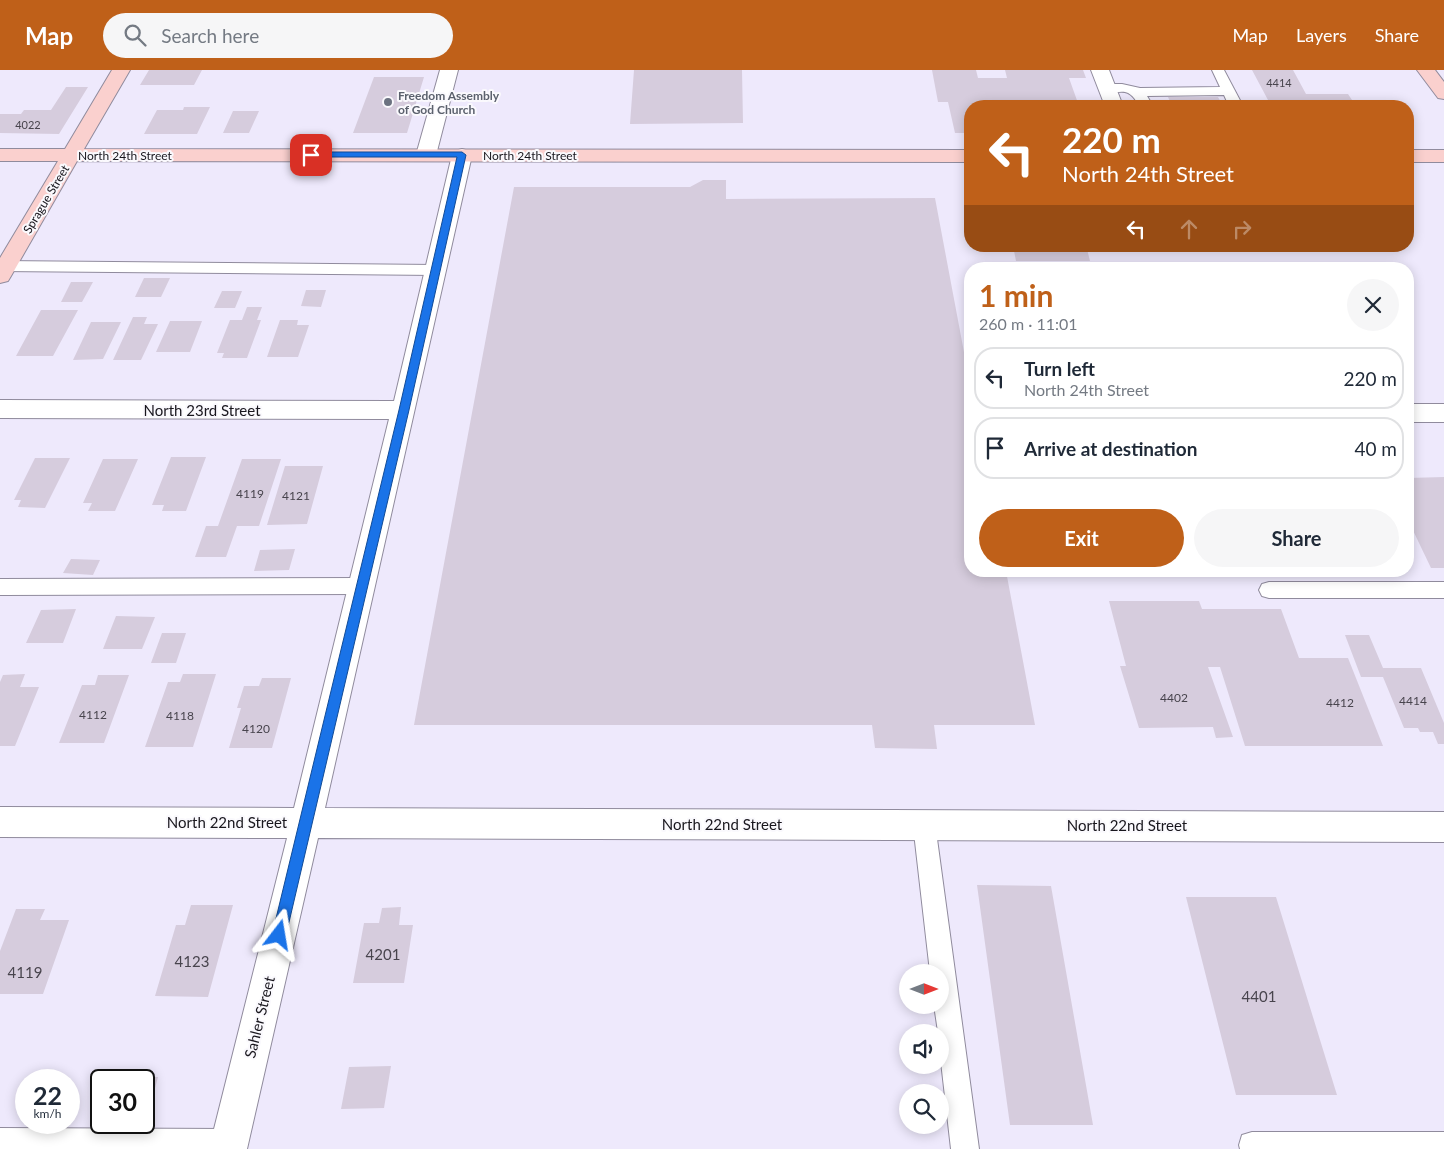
<!DOCTYPE html>
<meta charset="utf-8">
<style>
:root{--surface:#fff;--page:#f6f6f7;--text:#1f2937;--muted:#747a83;--line:#e0e1e3;--accent:#bf6019}
body{margin:0;font-family:Lato,sans-serif;background:var(--page);color:var(--text);height:100vh;display:flex;flex-direction:column;font-size:19px;white-space:nowrap}
*{box-sizing:border-box;margin:0}
p{font-size:16px;color:var(--muted)}
.icon{flex:none;width:28px;height:28px;fill:none;stroke:currentColor;stroke-width:2;stroke-linecap:round;stroke-linejoin:round}
.map{position:relative;flex:1;overflow:hidden}
.sheet{position:absolute;left:964px;top:192px;width:450px;height:315px;display:flex;flex-direction:column;background:var(--surface);border-radius:20px;box-shadow:0 2px 12px #0003}
.sheet>*{flex:none}
.top-card{position:absolute;left:964px;top:30px;width:450px;height:152px;border-radius:20px;box-shadow:0 2px 12px #0003;background:#bf6019;color:#fff;overflow:hidden}
.needle{width:32px;rotate:90deg}
.tools{position:absolute;left:899px;top:894px;display:grid;gap:10px}
.tools a{display:grid;place-items:center;width:50px;height:50px;border-radius:50%;background:var(--surface);box-shadow:0 2px 12px #0003;font-size:25px}
.speed{position:absolute;left:15px;top:999px;display:flex;gap:10px;font-size:25px;font-weight:700;text-align:center}
.speed>*{display:grid;place-content:center;width:65px;height:65px;border-radius:50%;background:var(--surface);box-shadow:0 2px 12px #0003;line-height:1}
.speed small{font-size:12px;font-weight:400}
.speed .limit{border:2px solid #111;border-radius:8px;background:#fff;color:#111}
.pin{position:absolute;display:grid;place-items:center;width:42px;height:42px;color:#fff;margin:-21px;border-radius:10px;box-shadow:0 2px 8px #0006}
.me{position:absolute;width:55px;margin:-28px;rotate:14deg;stroke-linejoin:round;filter:drop-shadow(0 0 4px #0008)}
.turn{display:flex;align-items:center;gap:18px;height:105px;padding:0 15px;font-size:22px}
.turn .icon{width:65px;height:65px;stroke-width:2.5}
.turn b{display:block;font-size:35px;line-height:42px}
.lanes{display:flex;align-items:center;height:48px;padding:0 15px;background:#0003;justify-content:center;gap:25px;direction:ltr}
.lanes .off{opacity:.35}
.round{display:grid;place-items:center;flex:none;width:52px;height:52px;border-radius:26px;background:var(--page)}
.head{display:flex;align-items:center;justify-content:space-between;height:85px;padding:0 15px}
h1{font-size:30px;font-weight:700;line-height:38px;color:var(--accent)}
.cta{display:flex;gap:10px;margin-top:auto;padding:10px 15px}
.cta a{flex:1;height:58px;border-radius:30px;background:var(--accent);color:#fff;font-size:20px;font-weight:700;line-height:58px;text-align:center}
.cta a+a{background:var(--page);color:var(--text)}
ul{padding:0;list-style:none}
li{display:flex;align-items:center;gap:15px;height:62px;margin:0 10px 8px;padding:0 5px;border:2px solid var(--line);border-radius:20px}
li div{flex:1}
li b{display:block;font-size:19px}
li em{font-style:normal}
header{display:flex;align-items:center;gap:30px;box-sizing:border-box;height:70px;padding:0 25px;background:var(--accent);color:#fff}
header strong{font-size:24px}
nav{display:flex;gap:28px;margin-inline-start:auto;font-size:18px}
.search{width:350px;height:45px;background:var(--page);display:flex;align-items:center;gap:12px;box-sizing:border-box;padding:0 18px;border-radius:28px;color:var(--muted);font-size:19px}
.map>svg:first-child{display:block}
.building{fill:#d6ccdd}
.lines{fill:none;stroke-linecap:round;stroke-linejoin:round}
.lane-casing{stroke:#908b9d;stroke-width:2}
.street-casing{stroke:#908b9d;stroke-width:2}
.secondary-casing{stroke:#908b9d;stroke-width:2}
.lane{fill:#fff;fill-rule:evenodd}
.street{fill:#fff;fill-rule:evenodd}
.secondary{fill:#fad0ce;fill-rule:evenodd}
.route{fill:#1a73e8;stroke:#114b97}
.worship-dot{fill:#6b7280;stroke:#faf9fd;stroke-width:2}
.labels{text-anchor:middle;dominant-baseline:central;stroke-width:4;stroke-linejoin:round;paint-order:stroke}
.far-number-label{font-size:11px;fill:#48444d}
.far-worship-label{font-size:12px;font-weight:bold;fill:#5b616d;stroke:#faf9fd;text-anchor:start}
.far-street-label{font-size:12px;fill:#18161d;stroke:#faf9fd}
.number-label{font-size:12px;fill:#48444d}
.street-label{font-size:15px;fill:#18161d;stroke:#faf9fd}
.near-number-label{font-size:15px;fill:#48444d}
</style>
<header>
<strong>Map</strong>
<div class="search"><svg class="icon" aria-label="search" viewBox="0 0 24 24"><circle cx="10" cy="10" r="6"/><path d="M15 15l6 6"/></svg>Search here</div>
<nav><a>Map</a><a>Layers</a><a>Share</a></nav>
</header>
<div class="map">
<svg width="1444" height="1079" viewBox="0 0 1444 1079">
<rect width="100%" height="100%" fill="#eee9fc"/>
<path class="building" d="M149,0H202L194,15H140Z
M634,0H742L743,53L630,54Z
M932,0H976L978,8H1007L1005,0H1083L1086,8H1069L1079,36H970V63H955L948,32H938Z
M1252,0H1293L1306,24H1348L1356,36H1249L1245,30H1268Z
M374,7H424L407,63H353Z
M66,17H88L59,64L0,63V44H21L24,40H51Z
M1168,27H1218L1223,36H1172Z
M184,37H210L197,64H144L157,40H183Z
M233,41H259L249,63H223Z
M703,110H726V129L935,128L970,314V501H1006L1035,655H934L937,679L875,678L872,655H414L514,117H690Z
M1013,176L1087,179L1090,191H1016Z
M144,208H170L161,227H135Z
M71,212H93L82,232H61Z
M306,220H326L321,237L301,236Z
M222,221H242L235,238H214Z
M247,237H262L257,250H261L247,288H222L224,283H217L230,250H242Z
M41,240H78L53,286H16Z
M133,247H147L144,254H158L141,290H113Z
M280,250H298L297,255H309L298,287H267Z
M170,251H202L190,282H156Z
M91,252H121L103,289L73,290Z
M171,387H206L186,441H162L164,435H152Z
M35,388H70L45,438L18,437L21,430H14Z
M103,389H138L115,441H88L92,433H83Z
M242,389H281L259,456H237L226,487H195L206,456H218Z
M285,396H323L307,454L267,455Z
M1444,407V498H1431L1408,450V408Z
M295,479L289,500L254,501L260,480Z
M71,489L100,490L93,505L63,503Z
M1109,531H1199L1202,539H1281L1299,588H1348L1383,676H1245L1220,597H1208L1233,667L1216,668L1213,657L1139,658L1120,596H1126Z
M76,539L63,573H26L41,540Z
M116,546L155,547L142,579H103Z
M162,563H186L176,593H151Z
M1345,565H1369L1383,598H1421L1444,653V674H1438L1433,662H1420L1418,658H1404L1383,607H1361Z
M25,604L20,617H39L15,676H0V612L3,605Z
M183,604H216L193,677H145L168,612H180Z
M98,605H129L104,673H59L82,615H95Z
M262,608H291L272,678H229L241,638H237L244,616H259Z
M977,815L1051,816L1093,1055H1010Z
M1186,827H1276L1337,1025H1236Z
M191,835H233L208,927L155,926L176,855H185Z
M401,837L399,855H413L404,913H353L364,853H379L382,838Z
M16,839H45L40,850H69L43,924H0V881Z
M391,996L384,1038L341,1039L349,997Z
M115,1007H158L148,1044H144V1010H114Z"/>
<g class="lines">
<g class="lane-casing">
<path id="lane" d="M1212,0H1224L1243,36H1229L1224,25L1147,26L1153,36H1139C1126,9 1113,31 1101,18L1108,14H1122L1140,18L1220,17Z
M0,191L436,195L442,196L444,200L442,204L436,205L0,201Z
M363,508L370,510L373,516L370,522L363,524L0,525V509Z
M1269,512H1444V528H1269L1262,526L1259,520L1262,514Z
M924,743L932,746L935,754L979,1079H951L940,983V962H938L934,935H940V902H930L913,754L916,746Z
M0,1058L229,1059L239,1062L242,1072L240,1079H0Z
M1252,1062H1444V1079H1240L1239,1075L1242,1065Z"/>
</g>
<g class="street-casing">
<path id="street" d="M440,0H458L436,85L433,89H419L416,85Z
M1091,0H1109L1123,36H1105Z
M462,79L469,81L472,85L325,738L1444,742V772L318,768L247,1079H209L287,768L0,767V737L294,738L389,349L0,348V330L394,331L452,85L455,81Z
M1408,334H1444V352H1408Z"/>
</g>
<g class="secondary-casing">
<path id="secondary" d="M112,0H130L84,79L970,80V92L77,91L11,206L8,211L0,213V188L58,91H0V79H65Z
M1417,0H1435L1444,12V29L1438,28Z
M1408,80H1444V92H1408Z"/>
</g>
<use href="#lane" class="lane"/>
<use href="#street" class="street"/>
<use href="#secondary" class="secondary"/>
</g>
<path class="route" d="M462,82L466,85L409,340L286,865L284,869L279,872L275,869L272,865L399,340L457,87H311L307,85L311,82Z"/>
<circle class="worship-dot" cx="388" cy="32" r="5"/>
<g class="labels">
<g class="far-number-label">
<text x="1279" y="12">4414</text>
<text x="28" y="54">4022</text>
</g>
<g class="far-worship-label">
<text x="398" y="25">Freedom Assembly<tspan x="398" dy="14">of God Church</tspan></text>
</g>
<g class="far-street-label">
<text x="125" y="85">North 24th Street</text>
<text x="530" y="85">North 24th Street</text>
<text transform="translate(46 129) rotate(-59)">Sprague Street</text>
</g>
<g class="number-label">
<text x="250" y="423">4119</text>
<text x="296" y="425">4121</text>
<text x="1174" y="627">4402</text>
<text x="1413" y="630">4414</text>
<text x="1340" y="632">4412</text>
<text x="93" y="644">4112</text>
<text x="180" y="645">4118</text>
<text x="256" y="658">4120</text>
</g>
<g class="street-label">
<text x="202" y="340">North 23rd Street</text>
<text x="227" y="752">North 22nd Street</text>
<text x="722" y="754">North 22nd Street</text>
<text x="1127" y="755">North 22nd Street</text>
<text transform="translate(259 947) rotate(-76)">Sahler Street</text>
</g>
<g class="near-number-label">
<text x="383" y="884">4201</text>
<text x="192" y="891">4123</text>
<text x="25" y="902">4119</text>
<text x="1259" y="926">4401</text>
</g>
</g>
</svg>
<div class="tools">
<a><svg class="needle" viewBox="-14 -14 28 28"><path d="M0-13l5 13h-10z" fill="#e53935"/><path d="M0 13l5-13h-10z" fill="#747a83"/></svg></a>
<a><svg class="icon" aria-label="sound" viewBox="0 0 24 24"><path d="M4 9h4l5-4v14l-5-4H4zM17 9q2 3 0 6"/></svg></a>
<a><svg class="icon" aria-label="search" viewBox="0 0 24 24"><circle cx="10" cy="10" r="6"/><path d="M15 15l6 6"/></svg></a>
</div>
<div class="speed"><div>22<small>km/h</small></div><div class="limit">30</div></div>
<div class="pin" style="left:311px;top:85px;background:#d93025"><svg class="icon" aria-label="arrive" viewBox="0 0 24 24"><path d="M6 21V4h12l-3 4 3 4H6"/></svg></div>
<svg class="me" style="left:279px;top:865px" viewBox="-20 -20 40 40"><path d="M0-17L14 15 0 8-14 15z" fill="#1a73e8" stroke="#fff" stroke-width="4"/></svg>
<div class="top-card">
<div class="turn"><svg class="icon" aria-label="left" viewBox="0 0 24 24"><path d="M17 20v-9H6M10 6l-5 5 5 5"/></svg><div><b>220 m</b>North 24th Street</div></div>
<div class="lanes"><svg class="icon" aria-label="left" viewBox="0 0 24 24"><path d="M17 20v-9H6M10 6l-5 5 5 5"/></svg><svg class="icon off" aria-label="ahead" viewBox="0 0 24 24"><path d="M12 20V5M6 11l6-6 6 6"/></svg><svg class="icon off" aria-label="right" viewBox="0 0 24 24"><path d="M7 20v-9h11M14 6l5 5-5 5"/></svg></div>
</div>
<section class="sheet">
<div class="head"><div><h1>1 min</h1><p>260 m · 11:01</p></div><a class="round"><svg class="icon" aria-label="close" viewBox="0 0 24 24"><path d="M6 6l12 12M18 6L6 18"/></svg></a></div>
<ul>
<li><svg class="icon" aria-label="left" viewBox="0 0 24 24"><path d="M17 20v-9H6M10 6l-5 5 5 5"/></svg><div><b>Turn left</b><p>North 24th Street</p></div><em>220 m</em></li>
<li><svg class="icon" aria-label="arrive" viewBox="0 0 24 24"><path d="M6 21V4h12l-3 4 3 4H6"/></svg><div><b>Arrive at destination</b></div><em>40 m</em></li>
</ul>
<div class="cta"><a>Exit</a><a>Share</a></div>
</section>
</div>
